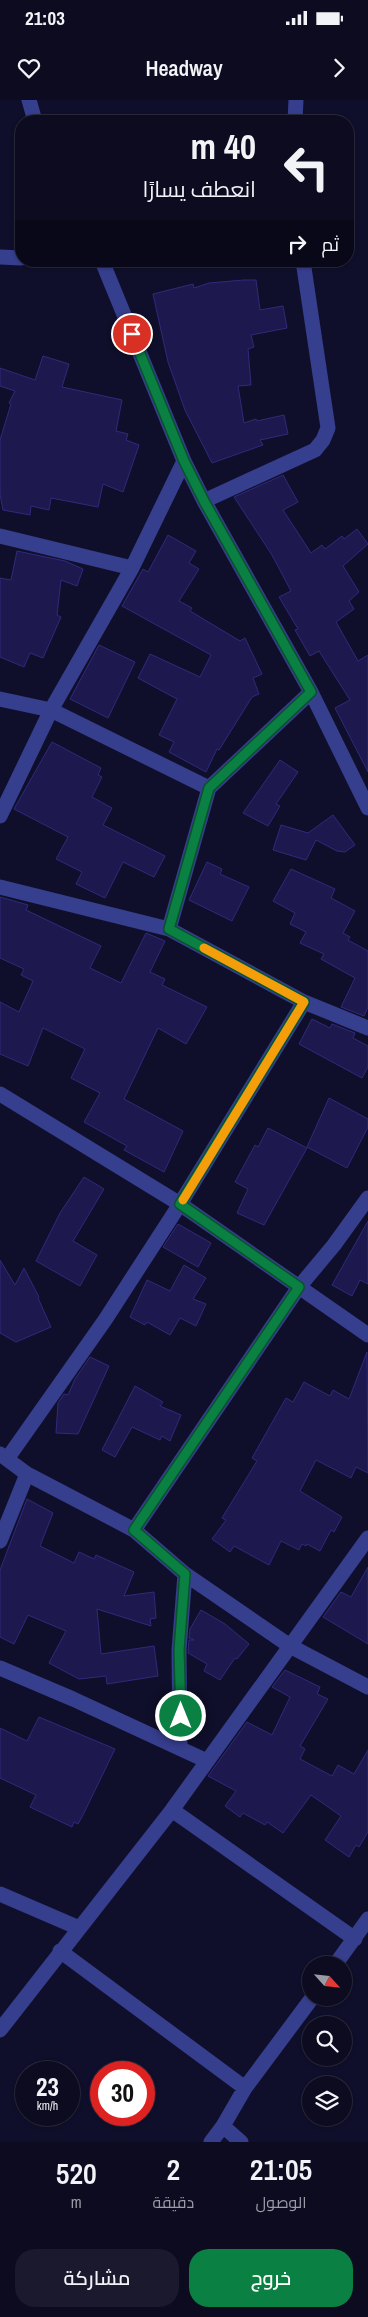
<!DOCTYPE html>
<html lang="ar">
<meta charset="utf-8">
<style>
:root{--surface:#0c0b20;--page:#1a192d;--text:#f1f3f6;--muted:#9a9ba5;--line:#2c2b3e;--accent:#0b8043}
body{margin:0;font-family:"Archivo Narrow",Cairo,sans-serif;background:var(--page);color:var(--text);direction:rtl;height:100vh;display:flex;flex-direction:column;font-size:19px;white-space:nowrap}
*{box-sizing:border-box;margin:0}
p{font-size:16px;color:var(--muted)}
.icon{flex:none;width:28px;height:28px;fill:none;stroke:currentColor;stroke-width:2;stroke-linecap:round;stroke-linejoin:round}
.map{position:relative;height:2042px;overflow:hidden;direction:ltr}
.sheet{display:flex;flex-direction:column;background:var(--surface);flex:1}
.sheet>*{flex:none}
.guide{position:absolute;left:15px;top:15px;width:339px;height:152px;border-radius:20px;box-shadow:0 1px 4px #0004,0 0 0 1px var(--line);direction:rtl;background:#0c0b20;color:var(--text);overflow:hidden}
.needle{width:32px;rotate:117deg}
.controls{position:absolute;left:302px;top:1856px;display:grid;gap:10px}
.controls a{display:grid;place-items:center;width:50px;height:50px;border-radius:50%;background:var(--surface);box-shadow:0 1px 4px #0004,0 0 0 1px var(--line);font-size:25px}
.speed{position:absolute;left:15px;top:1961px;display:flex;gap:10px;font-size:25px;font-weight:700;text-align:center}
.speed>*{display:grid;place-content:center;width:65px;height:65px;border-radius:50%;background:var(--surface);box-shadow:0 1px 4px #0004,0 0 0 1px var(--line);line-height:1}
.speed small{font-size:12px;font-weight:400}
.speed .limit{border:8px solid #d22;background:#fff;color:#111}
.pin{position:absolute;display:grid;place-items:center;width:42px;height:42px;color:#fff;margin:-21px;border:2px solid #fff;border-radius:50%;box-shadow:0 1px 5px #0007}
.me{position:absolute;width:55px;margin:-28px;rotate:0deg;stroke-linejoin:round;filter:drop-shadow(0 0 4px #0008)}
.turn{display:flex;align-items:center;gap:18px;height:105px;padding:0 15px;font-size:22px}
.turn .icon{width:65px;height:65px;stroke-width:2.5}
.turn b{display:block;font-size:35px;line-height:42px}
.then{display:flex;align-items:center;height:48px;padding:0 15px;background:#0003;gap:10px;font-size:19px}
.eta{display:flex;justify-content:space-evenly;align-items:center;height:85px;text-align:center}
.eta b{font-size:30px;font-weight:600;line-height:35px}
.cta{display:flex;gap:10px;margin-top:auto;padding:10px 15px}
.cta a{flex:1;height:58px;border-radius:20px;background:var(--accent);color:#fff;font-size:20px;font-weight:600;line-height:58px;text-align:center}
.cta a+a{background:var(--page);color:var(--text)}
.status{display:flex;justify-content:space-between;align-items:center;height:35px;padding:0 25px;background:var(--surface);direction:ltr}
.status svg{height:14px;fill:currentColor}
header{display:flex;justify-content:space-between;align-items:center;height:65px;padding:0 15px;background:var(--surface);font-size:22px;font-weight:600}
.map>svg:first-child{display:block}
.building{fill:#1d194e;stroke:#2f2a7b}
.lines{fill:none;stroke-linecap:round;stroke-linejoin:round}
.street{stroke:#363e8e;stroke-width:15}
.route-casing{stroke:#07532c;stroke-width:12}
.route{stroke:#0b8043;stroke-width:9}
.slow{stroke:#f59e0b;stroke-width:9}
</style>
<div class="status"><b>21:03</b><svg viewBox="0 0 49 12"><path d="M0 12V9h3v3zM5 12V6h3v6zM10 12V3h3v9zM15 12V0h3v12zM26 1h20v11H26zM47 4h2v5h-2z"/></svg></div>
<header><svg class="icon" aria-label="forward" viewBox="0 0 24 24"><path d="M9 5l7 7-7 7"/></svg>Headway<svg class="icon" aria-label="heart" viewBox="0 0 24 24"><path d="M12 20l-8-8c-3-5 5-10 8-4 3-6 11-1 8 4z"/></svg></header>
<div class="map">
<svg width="368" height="2042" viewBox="0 0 368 2042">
<rect width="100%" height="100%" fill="#100f2b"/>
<path class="building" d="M244,180H256L260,210L283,206L287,228L251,235L254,247L248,249L251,285L238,286L244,323L256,319L257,321L284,315L288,334L260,340L263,345L212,363L185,310L168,262L153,194L193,184L194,188L209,183Z
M43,256L69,264L62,287L122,300L116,331L128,334L126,340L139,345L123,392L103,384L98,407L51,398L49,410L31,406L30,415L3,410L0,394V340L11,304L9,303L15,291L0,286V268L35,280Z
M283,375L298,402L283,410L311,453L322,445L325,449L342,436L344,439L357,429L368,444L343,466L359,492L349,501L354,509L336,522L358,561L368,555V672L335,608L350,600L319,551L310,556L295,530L298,529L279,497L291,491L272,455L234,397Z
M168,435L196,451L189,463L199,469L179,501L192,508L190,511L240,541L245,538L262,574L253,578L259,594L252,597L219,650L217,649L206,672L169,652L174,642L159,635L177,599L138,578L150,554L200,577L211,555L122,506L143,469L148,472Z
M17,451L65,461L83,469L77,486L61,480L57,515L61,517L43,558L30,553L24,567L0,557V478L11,480Z
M99,545L135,562L108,618L70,599Z
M52,642L101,668L98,675L102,677L92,697L112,708L103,725L165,756L154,777L123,762L105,798L76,784L82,772L56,759L68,737L14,709Z
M280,660L298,672L276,704L280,706L268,726L243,713Z
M333,715L355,745L345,752L337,751L316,740L306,760L273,750L281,725L308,733Z
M207,762L222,769L220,774L249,787L232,821L189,800Z
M291,769L335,789L331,798L355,811L343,833L350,837L348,840L368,851V907L364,916L341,907L355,878L321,859L324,854L300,843L306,832L290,824L295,813L273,801Z
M0,797L28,805L26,810L101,846L90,868L121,883L146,833L165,841L150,872L165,879L162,885L207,907L186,944L158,928L124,999L183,1031L164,1072L124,1050L127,1046L84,1022L100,993L71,978L85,949L43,928L28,966L0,954V902L19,912L33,881L21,875L24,869L0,858Z
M312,919L330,928L332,924L355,933L353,938L368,946V967L362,978L299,944Z
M329,998L368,1019V1027L347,1068L307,1047Z
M268,1028L307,1048L264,1125L237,1113L248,1089L235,1082L255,1045L258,1047Z
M84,1077L104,1089L73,1141L97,1155L80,1186L36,1161L60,1113Z
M368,1121V1184L360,1180L352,1196L332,1185Z
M178,1124L211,1143L198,1167L163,1147Z
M0,1160L15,1185L24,1168L39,1197L38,1198L51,1227L16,1242L0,1233Z
M184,1165L206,1178L193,1199L206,1204L196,1226L180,1218L170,1235L147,1222L145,1225L130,1217L147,1180L170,1191Z
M367,1252L368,1373L356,1367L351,1378L316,1360L300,1391L342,1417L334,1432L331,1430L320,1451L307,1444L306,1446L302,1444L299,1450L281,1441L269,1465L234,1446L230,1452L212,1439L226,1420L222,1418L257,1361L252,1358L286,1298L293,1302L304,1282L330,1296L333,1290L349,1299Z
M90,1257L109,1266L78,1334L56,1333L58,1303L64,1294L68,1295L75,1279Z
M135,1286L163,1302L160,1306L181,1315L170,1341L162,1336L160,1340L132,1327L115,1357L102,1350Z
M27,1399L53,1413L40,1446L74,1463L79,1452L94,1459L96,1455L134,1472L124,1496L154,1492L156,1518L150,1519L151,1526L97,1509L101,1554L154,1546L158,1576L107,1584L106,1576L79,1579L49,1563L66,1531L28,1515L14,1544L0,1537V1470Z
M368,1467V1544L323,1517L341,1492L351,1497Z
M201,1510L225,1524L249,1544L237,1559L235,1558L220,1580L204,1571L207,1564L188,1553L189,1540H194L189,1538L190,1529Z
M285,1570L320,1587L317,1594L328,1599L300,1646L305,1649L300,1659L332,1676L338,1665L354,1674L368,1650V1732L359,1747L356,1745L349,1757L325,1740L341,1716L311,1695L283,1733L267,1722L265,1725L243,1713L240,1717L225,1706L236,1691L208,1676L247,1622L272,1635L290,1597L272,1587Z
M39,1617L115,1649L83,1715L78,1724L74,1722L72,1727L30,1707L36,1695L0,1678V1628L27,1641Z"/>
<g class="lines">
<path class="street" d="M29,0L35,21
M295,21L296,0
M0,157L21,158
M102,161L184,361L204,401L311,592L368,708
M204,401L315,350L323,340L328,328L303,161
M0,436L132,468
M0,599L51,610L209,688
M0,716L51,610L132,468L184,361
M0,787L169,829L304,902L368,928
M169,829L209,688L311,592
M0,994L180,1104L368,1235
M0,1354L27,1374L134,1430L185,1474L290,1546L368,1587
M7,1359L105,1220L180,1104L304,902
M134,1430L299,1187L334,1145L368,1098
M0,1441L27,1374
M0,1568L73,1599L207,1661
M180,1648L179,1550L185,1474
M172,1710L355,1839
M0,1794L79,1828
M60,1851L245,1988
M335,1865L368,1819
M0,1930L172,1710L368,1438
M223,2026L241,2042
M211,2042L223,2026L245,1988L312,1898"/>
</g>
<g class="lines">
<g class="route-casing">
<path id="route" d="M132,234L184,361L204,401L311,592L209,688L169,829L304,902L180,1104L299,1187L134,1430L185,1474L179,1550L181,1616"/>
</g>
<use href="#route" class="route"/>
<path class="slow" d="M183,1100L304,902L204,848"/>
</g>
</svg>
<div class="controls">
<a><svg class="needle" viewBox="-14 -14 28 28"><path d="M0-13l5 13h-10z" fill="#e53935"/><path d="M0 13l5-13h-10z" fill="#9a9ba5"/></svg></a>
<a><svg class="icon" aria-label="search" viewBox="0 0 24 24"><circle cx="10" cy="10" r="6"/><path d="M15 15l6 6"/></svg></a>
<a><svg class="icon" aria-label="layers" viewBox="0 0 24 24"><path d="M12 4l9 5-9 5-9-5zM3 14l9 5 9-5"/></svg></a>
</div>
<div class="speed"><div>23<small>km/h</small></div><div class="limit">30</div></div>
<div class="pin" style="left:132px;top:234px;background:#d93025"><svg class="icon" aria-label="arrive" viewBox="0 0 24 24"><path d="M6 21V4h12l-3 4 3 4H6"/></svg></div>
<svg class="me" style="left:181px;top:1616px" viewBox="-20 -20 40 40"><circle r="17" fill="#0b8043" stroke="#fff" stroke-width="3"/><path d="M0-11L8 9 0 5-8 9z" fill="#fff"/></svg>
<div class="guide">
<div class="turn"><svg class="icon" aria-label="left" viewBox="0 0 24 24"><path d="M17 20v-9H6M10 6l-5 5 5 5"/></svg><div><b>40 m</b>انعطف يسارًا</div></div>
<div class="then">ثم<svg class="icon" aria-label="right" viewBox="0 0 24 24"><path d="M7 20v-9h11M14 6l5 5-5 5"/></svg></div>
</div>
</div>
<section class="sheet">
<div class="eta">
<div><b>21:05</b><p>الوصول</p></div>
<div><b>2</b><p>دقيقة</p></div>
<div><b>520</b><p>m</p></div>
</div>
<div class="cta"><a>خروج</a><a>مشاركة</a></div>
</section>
